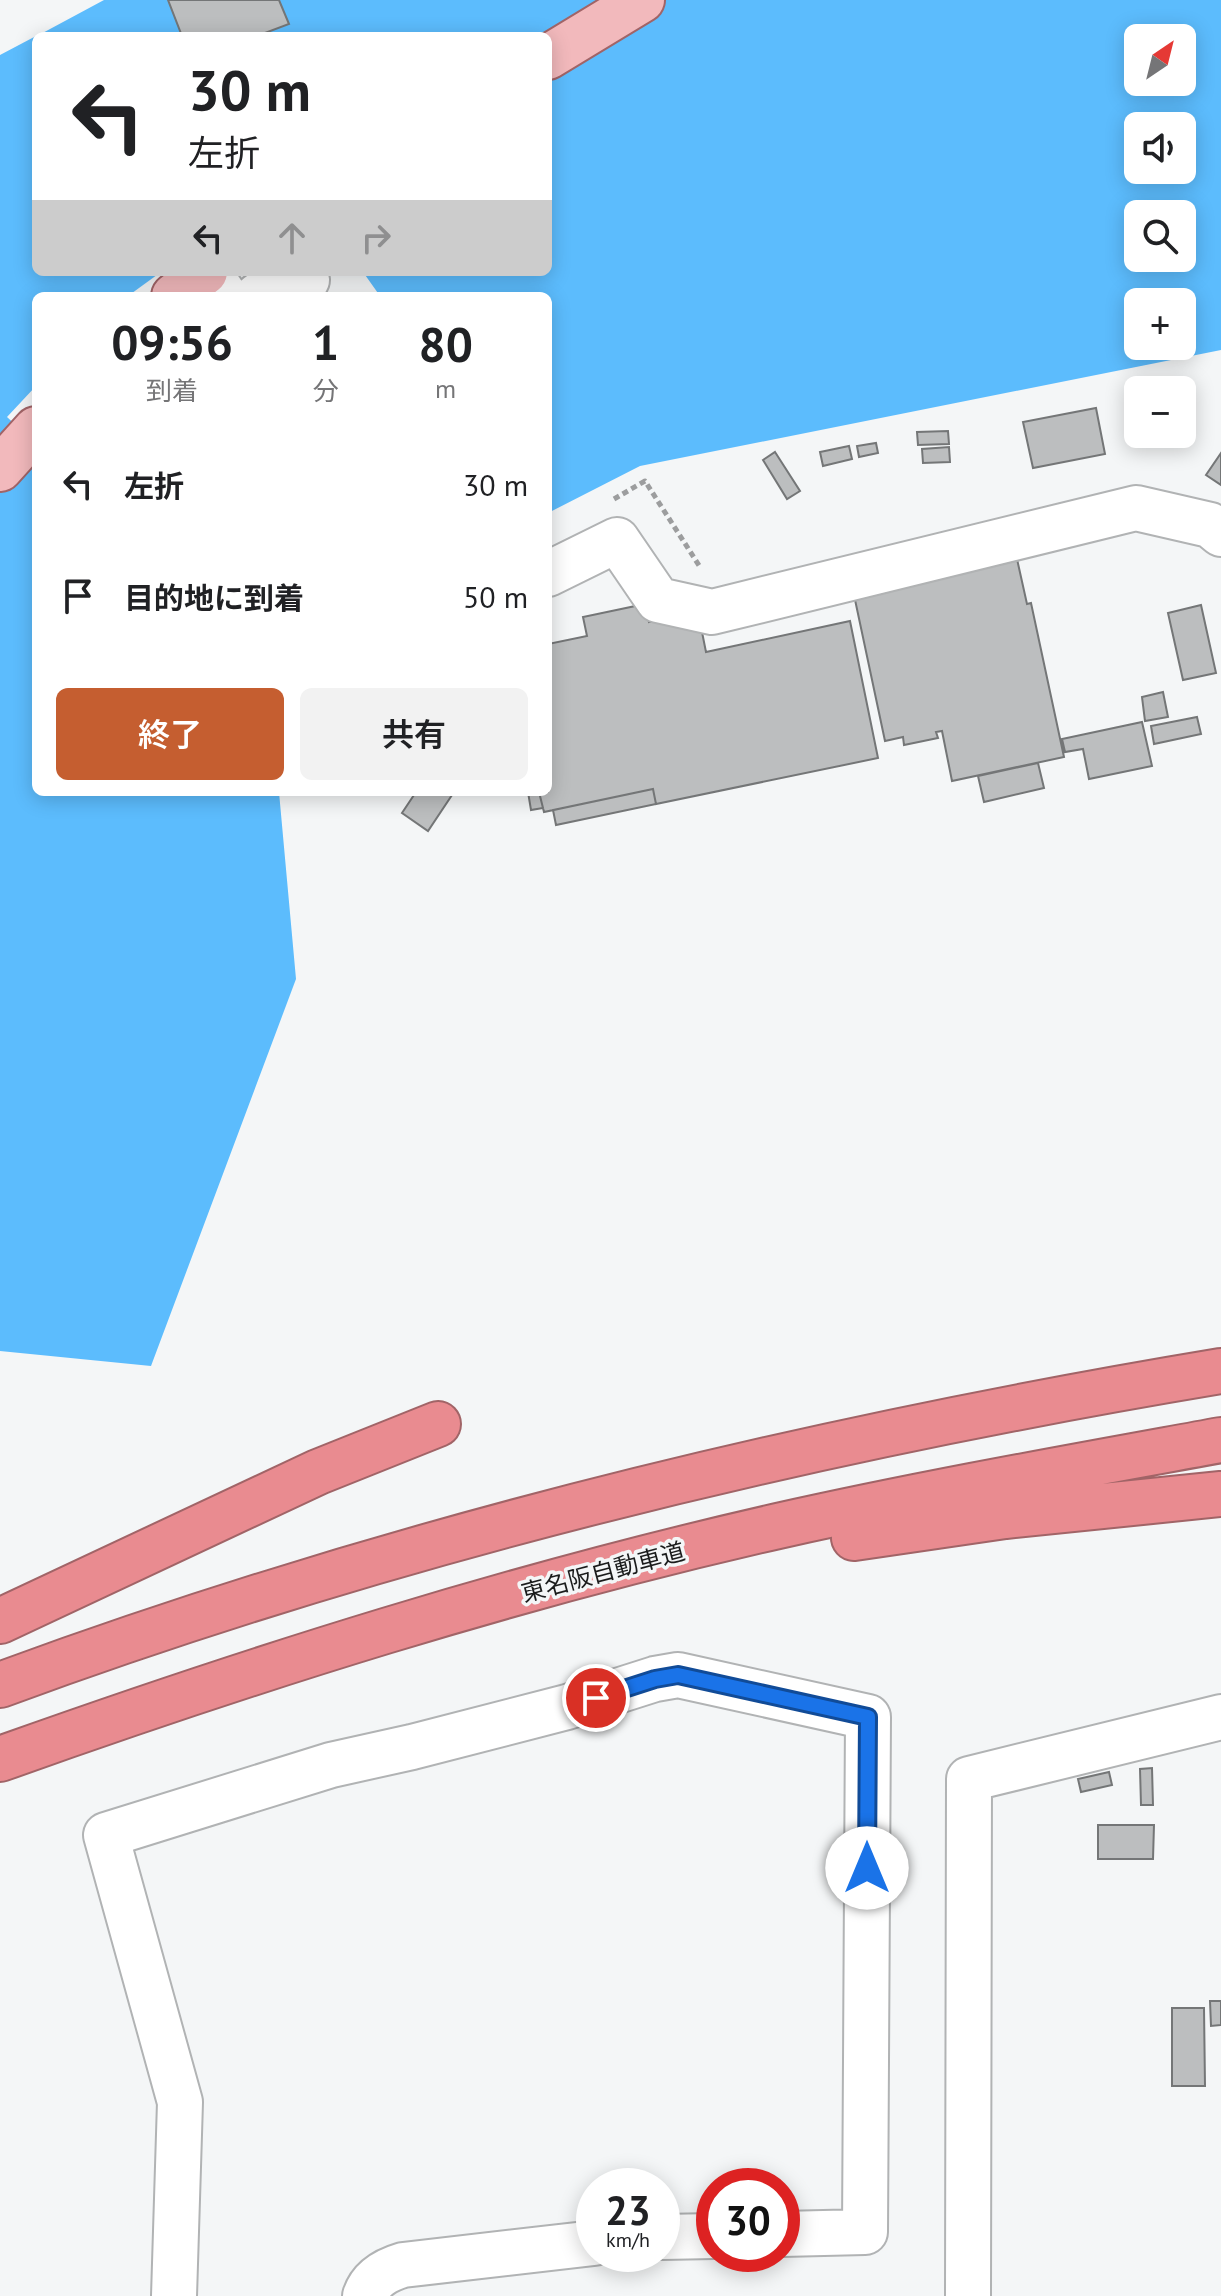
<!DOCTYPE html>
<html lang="ja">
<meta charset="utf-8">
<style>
:root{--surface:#fff;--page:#f2f2f2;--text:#202124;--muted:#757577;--accent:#c55e30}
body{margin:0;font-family:"PT Sans","Noto Sans JP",sans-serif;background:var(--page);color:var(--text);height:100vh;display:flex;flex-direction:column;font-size:30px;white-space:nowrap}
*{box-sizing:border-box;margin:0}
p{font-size:26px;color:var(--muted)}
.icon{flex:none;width:44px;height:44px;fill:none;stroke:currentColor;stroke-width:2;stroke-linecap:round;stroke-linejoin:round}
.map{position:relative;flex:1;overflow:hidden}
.sheet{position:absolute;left:32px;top:292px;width:520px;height:504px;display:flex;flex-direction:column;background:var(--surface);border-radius:12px;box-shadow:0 4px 20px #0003}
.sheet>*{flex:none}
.guide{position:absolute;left:32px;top:32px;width:520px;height:244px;border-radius:12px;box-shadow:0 4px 20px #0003;background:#fff;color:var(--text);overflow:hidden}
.needle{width:52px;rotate:35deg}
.fabs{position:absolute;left:1124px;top:24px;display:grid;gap:16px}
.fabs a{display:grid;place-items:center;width:72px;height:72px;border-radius:12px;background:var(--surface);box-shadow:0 4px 20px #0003;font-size:40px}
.speed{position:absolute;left:576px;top:2168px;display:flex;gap:16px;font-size:40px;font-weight:700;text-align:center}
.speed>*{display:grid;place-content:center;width:104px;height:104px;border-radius:50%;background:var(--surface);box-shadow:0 4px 20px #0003;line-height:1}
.speed small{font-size:20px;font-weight:400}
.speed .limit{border:12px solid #d22;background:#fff;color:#111}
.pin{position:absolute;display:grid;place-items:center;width:68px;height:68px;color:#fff;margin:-34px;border:4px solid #fff;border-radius:50%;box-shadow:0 2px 8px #0007}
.me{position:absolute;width:88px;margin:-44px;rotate:0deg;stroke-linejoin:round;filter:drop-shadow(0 0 6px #0008)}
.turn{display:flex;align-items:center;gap:28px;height:168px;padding:0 24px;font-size:36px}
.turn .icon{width:104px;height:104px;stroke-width:2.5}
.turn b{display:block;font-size:56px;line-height:68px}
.lanes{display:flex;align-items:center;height:76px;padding:0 24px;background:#0003;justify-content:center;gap:40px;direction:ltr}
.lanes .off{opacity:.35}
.eta{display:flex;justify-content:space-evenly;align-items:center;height:136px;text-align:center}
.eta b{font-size:48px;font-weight:600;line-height:56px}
.primary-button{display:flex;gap:16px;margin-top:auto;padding:16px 24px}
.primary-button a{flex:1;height:92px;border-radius:12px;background:var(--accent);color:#fff;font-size:32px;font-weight:600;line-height:92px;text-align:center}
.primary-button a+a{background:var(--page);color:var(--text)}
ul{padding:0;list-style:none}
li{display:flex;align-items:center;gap:24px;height:112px;padding:0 24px}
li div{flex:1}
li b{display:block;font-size:30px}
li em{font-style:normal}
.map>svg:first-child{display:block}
.forest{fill:#5cbcfd;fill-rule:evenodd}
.building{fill:#bcbebf;stroke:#747677;stroke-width:2}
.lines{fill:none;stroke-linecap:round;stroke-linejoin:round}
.minor-casing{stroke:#b1b3b4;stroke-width:48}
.major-casing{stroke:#a16467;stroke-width:48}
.highway-casing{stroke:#a16467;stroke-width:48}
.path{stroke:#9c9d9e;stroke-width:5;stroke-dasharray:6 4;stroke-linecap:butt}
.minor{stroke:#fff;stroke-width:44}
.major{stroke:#f2b9bc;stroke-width:44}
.highway{stroke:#e98b90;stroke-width:44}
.route-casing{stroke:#114b97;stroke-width:20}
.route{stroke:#1a73e8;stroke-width:14}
.labels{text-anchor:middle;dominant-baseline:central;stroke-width:7;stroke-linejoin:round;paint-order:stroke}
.street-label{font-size:24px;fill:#1b1c1c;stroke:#f4f6f7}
</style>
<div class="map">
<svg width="1221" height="2296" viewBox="0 0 1221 2296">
<rect width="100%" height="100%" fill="#f4f6f7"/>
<path class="forest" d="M104,0H1221V350L640,466L548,513V296H380L363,272H548V36H37ZM1138,38H1182V82H1138ZM1138,126H1182V170H1138ZM1138,214H1182V258H1138ZM1138,302H1182V346H1138Z
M36,36V272H161L128,296H36V386L7,417L36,444V792H279L296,979L151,1366L0,1351V55Z"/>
<path class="building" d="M168,0H279L289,24L257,36H182Z
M1096,408L1105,454L1033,468L1023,422Z
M948,431L949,444L918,445L917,432Z
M876,443L878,453L859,457L857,446Z
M849,446L852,459L823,466L820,452Z
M949,447L950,462L923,463L922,449Z
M775,452L800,491L787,499L763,460Z
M1221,453V485L1206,475Z
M1017,559L1027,604L1031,603L1064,757L952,781L942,731L936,732L938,738L904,745L903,737L885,741L854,595Z
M645,604L649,622L698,612L706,652L850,621L878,758L656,804L653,789L544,812L539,792H548V644L587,636L583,617Z
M1201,605L1216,673L1183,680L1168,613Z
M1163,692L1168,717L1145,721L1142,697Z
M1197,717L1201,734L1154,744L1151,726Z
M1142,722L1152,766L1089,779L1083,749L1065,752L1062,739Z
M1038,763L1044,788L984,802L978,776Z
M653,789L656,804L556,825L553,810Z
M416,792H454L428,831L402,813Z
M528,792H539L543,808L531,810Z
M1152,1768L1153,1805H1141L1140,1769Z
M1109,1772L1112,1785L1081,1792L1078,1779Z
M1098,1825H1154L1153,1859H1098Z
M1210,2001H1221V2025L1211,2026Z
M1172,2008H1204L1205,2086H1172Z"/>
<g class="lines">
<g class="minor-casing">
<path id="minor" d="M209,272L225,296
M257,296L277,282L307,280
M548,574L617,540L658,600L712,612L1136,508L1210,525L1221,534
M662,2237L714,2236
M174,2296L180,2102L106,1835L331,1765L412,1747L567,1707L655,1679L678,1675L868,1717L865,2232L782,2234
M365,2296C371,2278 386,2270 403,2265L594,2243
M968,2296L969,1779L1221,1717"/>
</g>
<g class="major-casing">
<path id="major" d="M548,57L642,0
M174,296L205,272
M0,469L36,429"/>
</g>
<g class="highway-casing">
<path id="highway" d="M854,1538L1005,1516L1221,1494
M0,1621L318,1472L438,1424
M0,1685C396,1539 806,1440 1221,1371
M0,1759C255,1668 514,1586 778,1526C925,1493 1073,1467 1221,1440"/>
</g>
<path class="path" d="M614,499L645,481L700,567"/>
<use href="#minor" class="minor"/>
<use href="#major" class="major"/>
<use href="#highway" class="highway"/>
</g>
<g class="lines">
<g class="route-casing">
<path id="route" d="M596,1698L655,1679L678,1675L868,1717L867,1868"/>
</g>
<use href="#route" class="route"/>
</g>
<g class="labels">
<g class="street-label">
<text transform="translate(603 1572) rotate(-15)">東名阪自動車道</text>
</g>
</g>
</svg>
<div class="fabs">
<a><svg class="needle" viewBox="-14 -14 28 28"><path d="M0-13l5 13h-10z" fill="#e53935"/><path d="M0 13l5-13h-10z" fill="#757577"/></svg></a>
<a><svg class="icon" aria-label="sound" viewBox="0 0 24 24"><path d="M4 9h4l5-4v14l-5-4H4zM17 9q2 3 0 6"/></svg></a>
<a><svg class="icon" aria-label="search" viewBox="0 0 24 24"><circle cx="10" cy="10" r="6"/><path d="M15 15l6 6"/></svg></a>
<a>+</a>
<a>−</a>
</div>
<div class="speed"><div>23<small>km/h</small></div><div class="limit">30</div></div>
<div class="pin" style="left:596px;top:1698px;background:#d93025"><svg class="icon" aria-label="arrive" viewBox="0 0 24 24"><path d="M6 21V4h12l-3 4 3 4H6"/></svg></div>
<svg class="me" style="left:867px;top:1868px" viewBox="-20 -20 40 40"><circle r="19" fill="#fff"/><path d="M0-13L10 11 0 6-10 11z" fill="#1a73e8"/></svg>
<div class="guide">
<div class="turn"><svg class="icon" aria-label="left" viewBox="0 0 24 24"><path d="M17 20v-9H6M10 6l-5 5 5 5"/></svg><div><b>30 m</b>左折</div></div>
<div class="lanes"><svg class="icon" aria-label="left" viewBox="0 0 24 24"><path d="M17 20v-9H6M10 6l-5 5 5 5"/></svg><svg class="icon off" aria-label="ahead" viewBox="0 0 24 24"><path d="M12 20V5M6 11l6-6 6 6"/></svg><svg class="icon off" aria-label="right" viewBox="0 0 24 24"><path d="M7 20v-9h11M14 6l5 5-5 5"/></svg></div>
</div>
<section class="sheet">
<div class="eta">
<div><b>09:56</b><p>到着</p></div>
<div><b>1</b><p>分</p></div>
<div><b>80</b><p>m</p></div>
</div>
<ul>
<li><svg class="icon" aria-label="left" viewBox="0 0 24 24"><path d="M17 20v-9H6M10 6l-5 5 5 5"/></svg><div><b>左折</b></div><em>30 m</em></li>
<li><svg class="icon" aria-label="arrive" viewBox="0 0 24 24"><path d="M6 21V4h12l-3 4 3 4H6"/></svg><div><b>目的地に到着</b></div><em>50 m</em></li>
</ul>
<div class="primary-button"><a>終了</a><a>共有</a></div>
</section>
</div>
